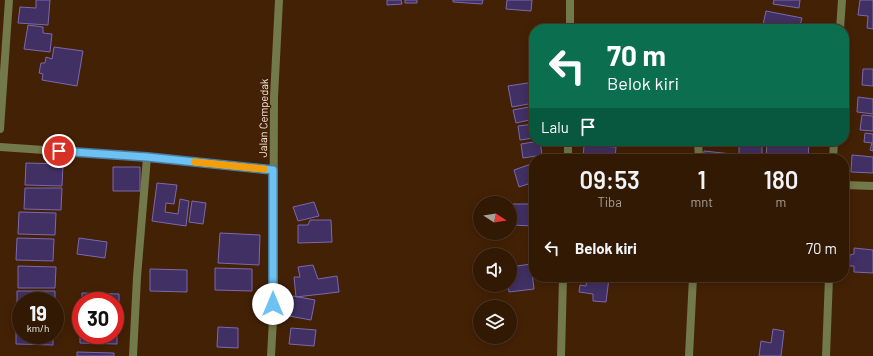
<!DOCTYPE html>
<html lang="id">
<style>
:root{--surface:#321904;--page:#3a220e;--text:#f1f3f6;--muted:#a8a09a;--line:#4d3826}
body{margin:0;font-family:Barlow,sans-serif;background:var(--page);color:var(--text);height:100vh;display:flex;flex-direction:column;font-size:15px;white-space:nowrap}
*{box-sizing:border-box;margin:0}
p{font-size:13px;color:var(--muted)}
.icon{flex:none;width:22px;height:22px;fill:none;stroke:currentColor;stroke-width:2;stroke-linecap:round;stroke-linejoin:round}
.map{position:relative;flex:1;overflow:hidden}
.sheet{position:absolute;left:529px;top:154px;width:320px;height:128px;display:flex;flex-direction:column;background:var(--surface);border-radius:16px;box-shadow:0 2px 10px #0003,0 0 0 1px var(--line)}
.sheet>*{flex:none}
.top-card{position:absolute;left:529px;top:24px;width:320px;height:122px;border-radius:16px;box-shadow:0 2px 10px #0003,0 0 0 1px var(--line);background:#0b6e4f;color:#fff;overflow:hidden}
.needle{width:26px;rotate:102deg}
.tools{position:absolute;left:473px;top:196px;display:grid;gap:8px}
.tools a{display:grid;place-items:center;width:44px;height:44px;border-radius:50%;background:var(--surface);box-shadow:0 2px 10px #0003,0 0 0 1px var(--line);font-size:20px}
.speed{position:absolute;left:12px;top:292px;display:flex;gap:8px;font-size:20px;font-weight:700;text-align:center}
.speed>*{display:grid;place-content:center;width:52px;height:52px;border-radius:50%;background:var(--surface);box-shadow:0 2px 10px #0003,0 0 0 1px var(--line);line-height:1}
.speed small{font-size:10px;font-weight:400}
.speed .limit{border:6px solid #d22;background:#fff;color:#111}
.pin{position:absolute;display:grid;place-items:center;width:34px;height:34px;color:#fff;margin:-17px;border:2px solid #fff;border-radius:50%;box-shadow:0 1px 4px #0007}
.me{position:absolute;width:44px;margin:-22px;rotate:0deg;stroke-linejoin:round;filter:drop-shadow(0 0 3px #0008)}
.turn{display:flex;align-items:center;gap:14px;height:84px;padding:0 12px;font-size:18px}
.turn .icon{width:52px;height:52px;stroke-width:2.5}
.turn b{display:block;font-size:28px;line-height:34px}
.then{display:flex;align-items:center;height:38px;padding:0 12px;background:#0003;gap:8px;font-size:15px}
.eta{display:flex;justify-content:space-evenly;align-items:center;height:68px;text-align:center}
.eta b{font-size:24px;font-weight:600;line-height:28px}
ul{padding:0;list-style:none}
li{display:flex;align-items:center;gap:12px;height:52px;padding:0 12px}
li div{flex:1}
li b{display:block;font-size:15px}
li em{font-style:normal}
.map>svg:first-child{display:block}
.building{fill:#403064;stroke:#7c68af}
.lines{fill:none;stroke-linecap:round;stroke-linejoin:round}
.minor{stroke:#72794b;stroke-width:8}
.route-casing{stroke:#477e9e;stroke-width:10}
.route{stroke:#6dc2f3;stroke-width:7}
.slow{stroke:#f59e0b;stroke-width:7}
.labels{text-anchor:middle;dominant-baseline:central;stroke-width:3;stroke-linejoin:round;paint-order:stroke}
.street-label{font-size:11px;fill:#faebe1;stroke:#432105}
</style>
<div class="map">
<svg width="873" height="356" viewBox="0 0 873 356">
<rect width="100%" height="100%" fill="#432105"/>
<path class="building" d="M36,0H50L48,25L18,23L20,7L36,8Z
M387,0H401L402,4L387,5Z
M405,0H417V3H405Z
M453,0H483L482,4L453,2Z
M507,0H532L531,11L506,9Z
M774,0H800L799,8L773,4Z
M860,0H873V29L867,28L868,16L858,15Z
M766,11L802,18L799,29H762Z
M28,25L43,27V33L52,34L50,52L24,49Z
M54,47L83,51L77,86L42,80L43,74L39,73L41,63H45L46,57L52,59Z
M863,69H873V86L862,85Z
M534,82V103L512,107L508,86Z
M858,97L873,99V114L857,112Z
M534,106V119L516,123L513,110Z
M862,115L873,116V131L860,130Z
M534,124V138L520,140L518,126Z
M865,133L873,134V151L870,150L872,143L864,142Z
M540,141L542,155L523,158L521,144Z
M767,141L809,142L808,159H766Z
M739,144H762V159H739Z
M584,145L616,147L615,159H583Z
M704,151L732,154V159H703Z
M852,155L873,157V173L851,172Z
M26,163L63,164L62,186L25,185Z
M534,163V182L519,187L514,170Z
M113,167H140V191H113Z
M157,183L177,185L174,204L166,203L165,212L178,214L180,199L189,201L186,226L152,221Z
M25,188H62L61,210L24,209Z
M192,201L206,203L203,224L189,222Z
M314,202L319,216L298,221L293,207Z
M510,204H534V226L510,225Z
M19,212L56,213L55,235L18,234Z
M310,220H331L332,242L298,243V225H308Z
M220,233L260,235L259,265L218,263Z
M17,238L54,239L53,261L16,260Z
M79,238L107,242L105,258L77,254Z
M854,248L873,250V273L854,272V266H849L850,255L854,254Z
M531,264L534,289L509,292L508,285H510V267Z
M313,265L318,279L337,276L339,292L296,297L294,277H300L298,267Z
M18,266L56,267L55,288H18Z
M215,268L252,269V291L215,290Z
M150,269L187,270V292L150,291Z
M587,277L609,278L606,302L593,301V294L579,292L580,285L586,286Z
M17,291H55V301H21V313L17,312Z
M82,293L119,294V316H115V301H82Z
M293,296L315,300L311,320L289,316Z
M80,321L81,335H115V322H117V344L80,343Z
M16,322H21V335H53V345L16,344Z
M218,327L238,328V348L217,347Z
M291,328L316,330L314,346L289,344Z
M773,329L784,331L781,356H759L761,341L771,343Z
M77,352L114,353V356H77Z"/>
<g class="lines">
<path class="minor" d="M570,29V0
M840,29L842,0
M0,129L9,0
M698,141L699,159
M0,147L147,157L273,170
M568,159V141
M833,159L834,141
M844,185L873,186
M133,356L137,277L147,157
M271,356L273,319L274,97L279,0
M561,356L563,277
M689,356L693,277
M826,356L829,277"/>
</g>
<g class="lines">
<g class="route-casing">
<path id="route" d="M59,151L147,157L273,170V304"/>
</g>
<use href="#route" class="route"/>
<path class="slow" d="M195,162L264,169"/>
</g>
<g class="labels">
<g class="street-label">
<text transform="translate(263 118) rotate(-89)">Jalan Cempedak</text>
</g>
</g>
</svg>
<div class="tools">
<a><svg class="needle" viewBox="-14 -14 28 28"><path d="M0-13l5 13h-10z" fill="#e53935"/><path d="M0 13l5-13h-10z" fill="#a8a09a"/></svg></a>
<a><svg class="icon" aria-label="sound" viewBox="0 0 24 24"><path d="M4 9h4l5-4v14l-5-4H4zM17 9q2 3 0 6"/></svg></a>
<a><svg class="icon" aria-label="layers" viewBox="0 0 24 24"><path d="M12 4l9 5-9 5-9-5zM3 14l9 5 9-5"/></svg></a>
</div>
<div class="speed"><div>19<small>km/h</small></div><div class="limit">30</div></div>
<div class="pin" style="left:59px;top:151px;background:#d93025"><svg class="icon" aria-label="arrive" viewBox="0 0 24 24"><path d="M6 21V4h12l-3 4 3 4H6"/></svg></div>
<svg class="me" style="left:273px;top:304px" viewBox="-20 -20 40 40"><circle r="19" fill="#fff"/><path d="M0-13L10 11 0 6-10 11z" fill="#6dc2f3"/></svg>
<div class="top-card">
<div class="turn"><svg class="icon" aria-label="left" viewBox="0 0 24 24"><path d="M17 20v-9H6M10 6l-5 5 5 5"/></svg><div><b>70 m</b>Belok kiri</div></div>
<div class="then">Lalu<svg class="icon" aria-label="arrive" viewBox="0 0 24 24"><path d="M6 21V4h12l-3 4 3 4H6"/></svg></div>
</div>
<section class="sheet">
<div class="eta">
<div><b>09:53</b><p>Tiba</p></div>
<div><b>1</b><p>mnt</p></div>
<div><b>180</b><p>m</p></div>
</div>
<ul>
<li><svg class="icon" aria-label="left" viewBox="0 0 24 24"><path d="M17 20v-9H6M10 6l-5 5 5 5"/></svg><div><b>Belok kiri</b></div><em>70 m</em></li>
</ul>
</section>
</div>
